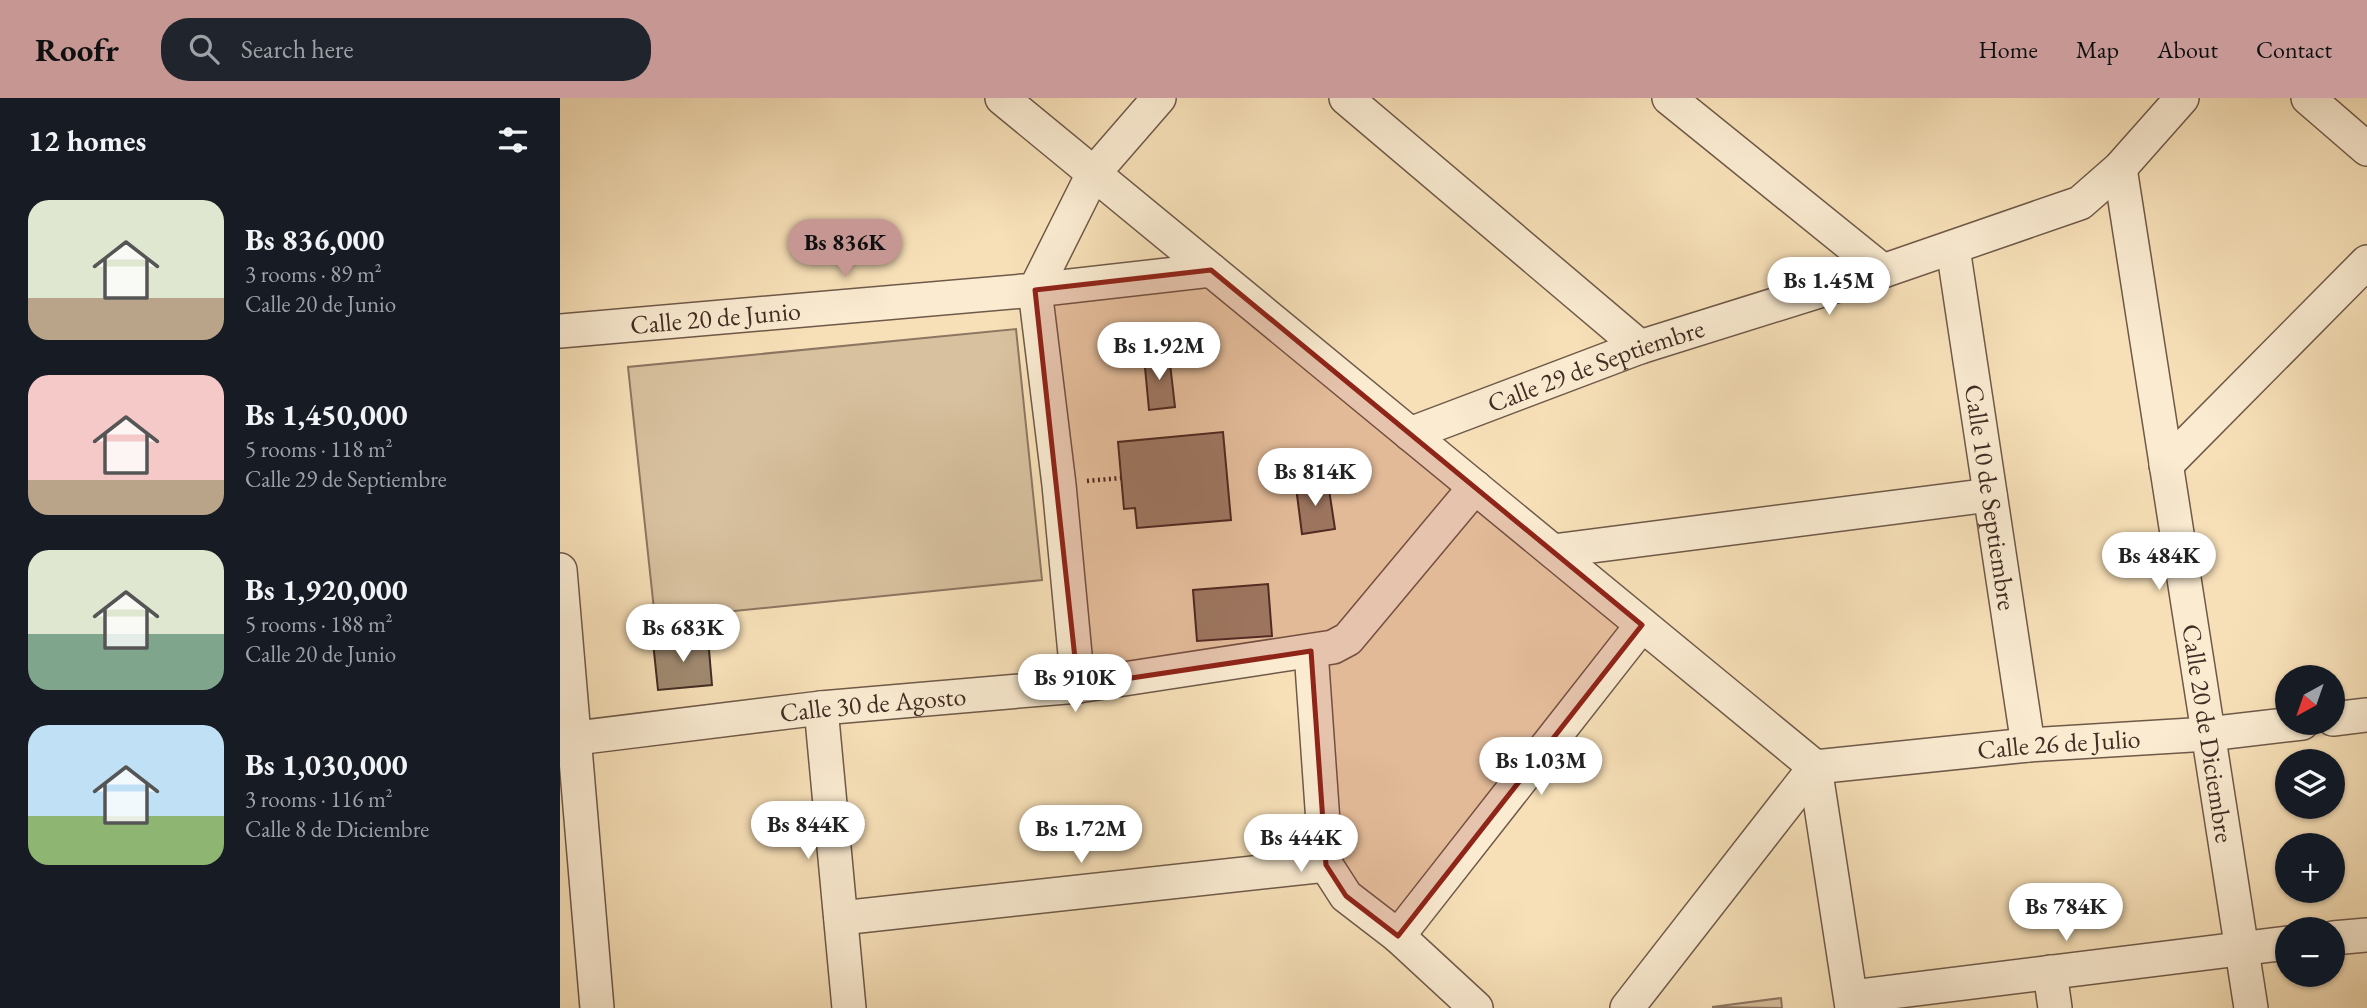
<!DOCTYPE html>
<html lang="en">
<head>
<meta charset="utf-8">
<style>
  :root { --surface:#171b24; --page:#20242c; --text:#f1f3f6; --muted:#9ea1a6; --accent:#c59692 }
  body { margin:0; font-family:"EB Garamond",serif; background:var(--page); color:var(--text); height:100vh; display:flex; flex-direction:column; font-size:26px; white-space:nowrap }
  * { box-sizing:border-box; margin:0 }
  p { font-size:23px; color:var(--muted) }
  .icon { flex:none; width:38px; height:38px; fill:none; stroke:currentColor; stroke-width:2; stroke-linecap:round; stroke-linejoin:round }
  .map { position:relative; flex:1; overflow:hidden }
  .panel { display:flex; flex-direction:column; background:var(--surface); width:560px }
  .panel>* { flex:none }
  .needle { width:46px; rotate:220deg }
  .controls { position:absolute; left:1715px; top:567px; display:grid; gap:14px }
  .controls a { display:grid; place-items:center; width:70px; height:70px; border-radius:50%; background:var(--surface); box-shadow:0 2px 5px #0004; font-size:35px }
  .price { position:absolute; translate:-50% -60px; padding:0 16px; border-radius:24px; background:#fff; color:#222; font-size:23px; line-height:46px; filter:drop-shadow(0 2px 4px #0008) }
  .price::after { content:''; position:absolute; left:50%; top:42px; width:21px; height:16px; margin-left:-10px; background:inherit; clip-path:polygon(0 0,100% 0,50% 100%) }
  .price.selected { background:var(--accent); color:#111 }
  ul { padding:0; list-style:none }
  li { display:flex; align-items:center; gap:21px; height:175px; padding:0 28px }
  li span { display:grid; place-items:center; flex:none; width:196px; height:140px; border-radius:21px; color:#555 }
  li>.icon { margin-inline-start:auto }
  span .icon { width:84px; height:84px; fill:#fffc; stroke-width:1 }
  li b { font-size:30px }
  h2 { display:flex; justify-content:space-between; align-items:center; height:84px; padding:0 28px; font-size:30px }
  header { display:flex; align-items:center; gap:42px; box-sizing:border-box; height:98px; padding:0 35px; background:var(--accent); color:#111 }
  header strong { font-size:33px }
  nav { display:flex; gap:38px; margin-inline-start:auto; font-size:24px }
  .search { width:490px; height:63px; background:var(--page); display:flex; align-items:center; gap:18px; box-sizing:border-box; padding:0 24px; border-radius:28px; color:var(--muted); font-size:26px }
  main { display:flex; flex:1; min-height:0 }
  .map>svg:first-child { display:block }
</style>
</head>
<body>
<header>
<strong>Roofr</strong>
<div class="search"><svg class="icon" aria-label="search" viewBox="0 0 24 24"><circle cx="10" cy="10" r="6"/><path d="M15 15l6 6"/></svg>Search here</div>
<nav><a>Home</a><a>Map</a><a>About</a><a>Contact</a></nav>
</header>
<main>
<section class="panel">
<h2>12 homes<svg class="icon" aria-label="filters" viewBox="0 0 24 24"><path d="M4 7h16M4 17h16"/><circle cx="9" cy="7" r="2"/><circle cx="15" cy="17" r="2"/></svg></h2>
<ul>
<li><span style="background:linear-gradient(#dfe7d0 70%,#b9a48a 0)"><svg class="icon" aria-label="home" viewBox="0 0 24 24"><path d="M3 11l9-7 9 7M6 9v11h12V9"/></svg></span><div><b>Bs 836,000</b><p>3 rooms · 89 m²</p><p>Calle 20 de Junio</p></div></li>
<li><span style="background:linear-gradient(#f6c9c9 75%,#b9a48a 0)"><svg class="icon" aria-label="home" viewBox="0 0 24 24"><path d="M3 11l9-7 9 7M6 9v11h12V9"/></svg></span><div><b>Bs 1,450,000</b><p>5 rooms · 118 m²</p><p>Calle 29 de Septiembre</p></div></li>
<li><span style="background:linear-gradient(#dfe7d0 60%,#7fa58c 0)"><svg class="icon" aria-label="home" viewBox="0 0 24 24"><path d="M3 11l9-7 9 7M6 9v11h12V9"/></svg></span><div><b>Bs 1,920,000</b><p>5 rooms · 188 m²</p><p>Calle 20 de Junio</p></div></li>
<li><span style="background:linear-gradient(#bfe0f5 65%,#8fb573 0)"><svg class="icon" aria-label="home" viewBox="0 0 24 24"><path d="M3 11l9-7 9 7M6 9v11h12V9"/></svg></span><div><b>Bs 1,030,000</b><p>3 rooms · 116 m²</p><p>Calle 8 de Diciembre</p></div></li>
</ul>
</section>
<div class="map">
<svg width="1807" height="910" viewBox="0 0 1807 910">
  <rect width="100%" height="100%" fill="#f7e0b8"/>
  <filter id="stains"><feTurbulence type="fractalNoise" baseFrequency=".00286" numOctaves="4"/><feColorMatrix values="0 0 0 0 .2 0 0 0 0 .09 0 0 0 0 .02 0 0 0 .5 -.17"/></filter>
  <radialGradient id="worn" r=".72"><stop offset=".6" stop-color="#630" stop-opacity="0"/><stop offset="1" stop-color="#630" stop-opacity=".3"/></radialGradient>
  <g fill="#d8c19f" stroke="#8d7662" stroke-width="2">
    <path d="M456,231L482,482L95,521L68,269Z"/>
    <path d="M1221,900L1222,910L1152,909Z"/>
  </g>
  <g fill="#a08a71" stroke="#422c24" stroke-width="2">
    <path d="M609,257L615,309L589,312L584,259Z"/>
    <path d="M663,334L671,422L577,430L575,410L564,411L558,344Z"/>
    <path d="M768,385L775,431L742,436L736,389Z"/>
    <path d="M708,486L712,538L637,543L633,492Z"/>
    <path d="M148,540L152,587L98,592L93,544Z"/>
  </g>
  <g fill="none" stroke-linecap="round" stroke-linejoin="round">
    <defs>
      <g id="street">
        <path d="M442,0L1255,669"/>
        <path d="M786,0L1080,249"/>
        <path d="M1109,0L1323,173"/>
        <path d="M1748,0L1807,51"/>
        <path id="s1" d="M1560,70L1691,910"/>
        <path id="s2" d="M1393,150L1468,647"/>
        <path id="s3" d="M0,233L475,192L533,76L599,0"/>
        <path id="s4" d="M850,336L1080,249L1323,173L1520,105L1560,70L1622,0"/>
        <path d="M1606,367L1807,164"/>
        <path d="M993,453L1430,397"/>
        <path d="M0,472L37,910"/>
        <path d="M751,553L766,767L786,798L838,838L916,910"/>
        <path d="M518,588L499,387L475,192L651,172"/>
        <path d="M261,610L289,910"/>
        <path d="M1773,621L1807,617"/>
        <path id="s5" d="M0,642L261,610L518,588L773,549L788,541L915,389"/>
        <path id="s6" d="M1255,669L1468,647L1648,636L1742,625"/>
        <path d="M1255,669L1292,910"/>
        <path d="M281,820L766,767"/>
        <path d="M838,838L1082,527"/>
        <path d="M1773,840L1807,837"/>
        <path d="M1490,874L1495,910"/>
        <path d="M1291,899L1727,845"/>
        <path d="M1067,910L1255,669"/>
      </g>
    </defs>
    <use href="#street" stroke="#6f5949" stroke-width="36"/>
    <path stroke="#422c24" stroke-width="4.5" stroke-dasharray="2 3.5" stroke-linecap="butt" d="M527,383L561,380"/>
    <use href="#street" stroke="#faebd1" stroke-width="33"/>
  </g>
  <path fill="#8f2418" fill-opacity="0.2" stroke="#8f2418" stroke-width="5" stroke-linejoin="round" d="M651,172L1082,527L838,838L786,798L766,767L751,553L518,588L475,192Z"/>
  <g text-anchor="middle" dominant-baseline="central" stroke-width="6" stroke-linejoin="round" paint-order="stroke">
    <g font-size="26" fill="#422c24" stroke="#faebd1">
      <text stroke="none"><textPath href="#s3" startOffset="156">Calle 20 de Junio</textPath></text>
      <text stroke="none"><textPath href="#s4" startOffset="198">Calle 29 de Septiembre</textPath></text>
      <text stroke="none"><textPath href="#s2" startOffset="252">Calle 10 de Septiembre</textPath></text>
      <text stroke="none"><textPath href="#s5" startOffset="315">Calle 30 de Agosto</textPath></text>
      <text stroke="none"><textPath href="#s1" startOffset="572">Calle 20 de Diciembre</textPath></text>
      <text stroke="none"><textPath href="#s6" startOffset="245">Calle 26 de Julio</textPath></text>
    </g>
  </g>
  <rect width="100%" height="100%" filter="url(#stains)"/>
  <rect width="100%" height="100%" fill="url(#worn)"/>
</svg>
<div class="controls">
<a><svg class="needle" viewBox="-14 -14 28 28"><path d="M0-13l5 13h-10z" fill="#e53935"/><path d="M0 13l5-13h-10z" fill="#9ea1a6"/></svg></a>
<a><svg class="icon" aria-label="layers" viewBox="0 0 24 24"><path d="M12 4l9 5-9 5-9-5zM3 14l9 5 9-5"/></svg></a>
<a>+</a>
<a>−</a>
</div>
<b class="price selected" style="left:285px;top:181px">Bs 836K</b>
<b class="price" style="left:1269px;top:219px">Bs 1.45M</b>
<b class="price" style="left:599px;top:284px">Bs 1.92M</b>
<b class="price" style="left:755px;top:410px">Bs 814K</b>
<b class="price" style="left:1599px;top:494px">Bs 484K</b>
<b class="price" style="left:123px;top:566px">Bs 683K</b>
<b class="price" style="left:515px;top:616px">Bs 910K</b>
<b class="price" style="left:981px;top:699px">Bs 1.03M</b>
<b class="price" style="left:248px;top:763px">Bs 844K</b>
<b class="price" style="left:521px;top:767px">Bs 1.72M</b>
<b class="price" style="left:741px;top:776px">Bs 444K</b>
<b class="price" style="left:1506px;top:845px">Bs 784K</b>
</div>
</main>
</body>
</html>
